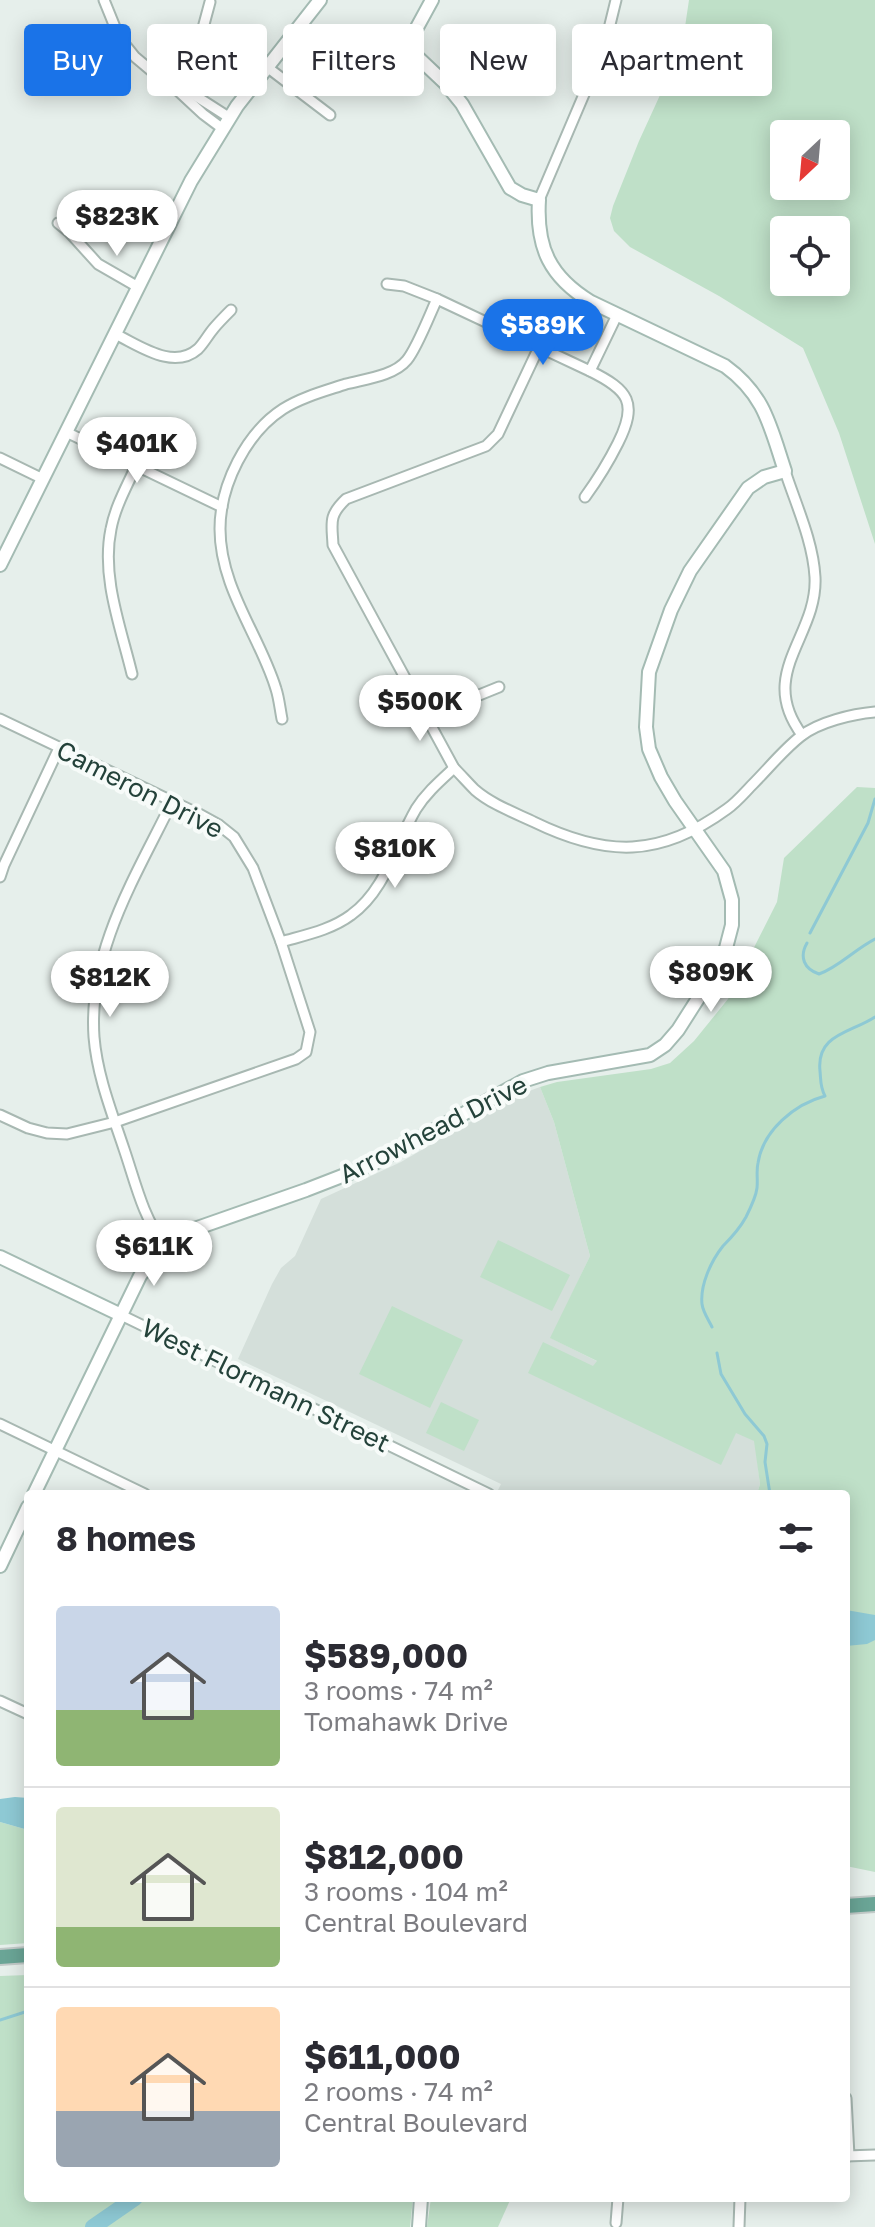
<!DOCTYPE html>
<html lang="en">
<head>
<meta charset="utf-8">
<style>
  :root { --surface:#fff; --page:#f2f2f3; --text:#2b2b33; --muted:#7c7c81; --line:#e1e1e2; --accent:#1a73e8 }
  body { margin:0; font-family:"Golos Text",sans-serif; background:var(--page); color:var(--text); height:100vh; display:flex; flex-direction:column; font-size:30px; white-space:nowrap }
  * { box-sizing:border-box; margin:0 }
  p { font-size:26px; color:var(--muted) }
  .icon { flex:none; width:44px; height:44px; fill:none; stroke:currentColor; stroke-width:2; stroke-linecap:round; stroke-linejoin:round }
  .map { position:relative; flex:1; overflow:hidden }
  .sheet { position:absolute; left:24px; top:1490px; width:826px; height:712px; display:flex; flex-direction:column; background:var(--surface); border-radius:8px; box-shadow:0 4px 20px #0003 }
  .sheet>* { flex:none }
  .hud { position:absolute; left:24px; top:24px; width:828px; height:72px; display:flex; gap:16px }
  .needle { width:52px; rotate:206deg }
  .fabs { position:absolute; left:770px; top:120px; display:grid; gap:16px }
  .fabs a { display:grid; place-items:center; width:80px; height:80px; border-radius:8px; background:var(--surface); box-shadow:0 4px 20px #0003; font-size:40px }
  .price { position:absolute; translate:-50% -68px; padding:0 18px; border-radius:28px; background:#fff; color:#222; font-size:26px; line-height:52px; filter:drop-shadow(0 2px 4px #0008) }
  .price::after { content:''; position:absolute; left:50%; top:48px; width:24px; height:18px; margin-left:-12px; background:inherit; clip-path:polygon(0 0,100% 0,50% 100%) }
  .price.selected { background:var(--accent); color:#fff }
  ul { padding:0; list-style:none }
  li { display:flex; align-items:center; gap:24px; height:200px; padding:0 32px }
  li+li { border-top:2px solid var(--line) }
  li span { display:grid; place-items:center; flex:none; width:224px; height:160px; border-radius:8px; color:#555 }
  li>.icon { margin-inline-start:auto }
  span .icon { width:96px; height:96px; fill:#fffc; stroke-width:1 }
  li b { font-size:34px }
  h2 { display:flex; justify-content:space-between; align-items:center; height:96px; padding:0 32px; font-size:34px }
  .tag { padding:0 28px; border-radius:8px; background:var(--surface); box-shadow:0 4px 20px #0003; font-size:28px; line-height:72px }
  .tag.selected { background:var(--accent); color:#fff }
  .map>svg:first-child { display:block }
</style>
</head>
<body>
<div class="map">
<svg width="875" height="2227" viewBox="0 0 875 2227">
  <rect width="100%" height="100%" fill="#e6efeb"/>
  <path fill="#d4dfda" d="M540,1087L554,1122L590,1256L551,1338L755,1441L760,1484L757,1494H496L501,1484L238,1359L272,1284L281,1268L295,1256L321,1199L401,1162L513,1097Z"/>
  <g fill="#bfe0c8" fill-rule="evenodd">
    <path d="M689,0H875V544L839,433L803,348L719,296L630,247L614,231L610,218L613,206L639,141L682,47ZM784,134H836V186H784ZM784,230H836V282H784Z"/>
    <path d="M857,787L875,788V1872L846,1866V1494H757L760,1484L754,1441L736,1433L721,1465L528,1373L543,1342L593,1366L597,1361L550,1338L590,1256L554,1122L540,1087L557,1082L651,1069L670,1063L694,1041L728,999L777,902L784,858Z"/>
    <path d="M498,1240L570,1275L552,1311L480,1277Z"/>
    <path d="M392,1306L463,1340L430,1408L359,1374Z"/>
    <path d="M441,1402L479,1420L464,1451L426,1433Z"/>
    <path d="M0,1822L28,1830V1943L0,1945Z"/>
    <path d="M28,1975V2198H413L410,2227H0V1976Z"/>
    <path d="M431,2198H511L498,2227H427Z"/>
  </g>
  <g fill="#8ec9d4">
    <path d="M846,1610L875,1615V1640L867,1644L846,1646Z"/>
    <path d="M15,1797L28,1798V1830L0,1822V1799Z"/>
  </g>
  <g fill="none" stroke-linecap="round" stroke-linejoin="round">
    <g stroke="#8ec9d4" stroke-width="3">
      <path d="M810,933L868,823L875,799"/>
      <path d="M807,943C799,957 804,969 819,974C839,967 855,949 875,939"/>
      <path d="M712,1327C708,1319 703,1312 702,1304C700,1285 711,1261 723,1246C732,1237 740,1228 746,1217C750,1209 756,1197 757,1188C758,1179 756,1171 758,1163C763,1130 795,1104 825,1096C820,1087 821,1081 820,1071C816,1034 851,1033 875,1017"/>
      <path d="M717,1353L721,1374L745,1414L764,1436L767,1444L765,1462L770,1494"/>
      <path d="M0,2020L28,2011"/>
    </g>
    <path stroke="#8ec9d4" stroke-width="16" d="M93,2227L135,2198"/>
    <defs>
      <g id="street">
        <path d="M104,0L119,37L135,57L154,73L191,93L230,118"/>
        <path d="M267,67L330,115"/>
        <path d="M170,83L203,28L210,2"/>
        <path d="M175,88L203,114L223,129"/>
        <path d="M539,200L605,45L616,0"/>
        <path d="M58,223L69,232L98,264L138,287"/>
        <path d="M387,284L404,286L437,299L590,371C629,390 638,403 618,443C608,463 598,479 585,497"/>
        <path d="M115,334C139,345 173,371 198,349C204,343 208,335 214,328C219,322 225,316 231,310"/>
        <path d="M539,347L498,434L486,446L346,499C328,516 332,523 333,545L454,768C461,775 468,783 475,790C491,804 515,813 534,822C606,857 660,858 727,809C737,802 745,792 753,784C769,768 783,750 801,736C819,722 852,714 875,712"/>
        <path d="M590,371L617,315"/>
        <path d="M66,432L222,507"/>
        <path d="M0,458L43,479"/>
        <path d="M785,471C796,505 813,541 815,577C818,637 756,673 802,735"/>
        <path d="M132,674C121,628 101,577 111,529C115,507 127,486 136,466"/>
        <path d="M425,717L499,687"/>
        <path d="M0,719L199,814L219,825L234,837L253,868L281,942L310,1032L306,1052L296,1059L115,1122L67,1134L47,1133L28,1128L0,1115"/>
        <path d="M282,719C280,709 279,698 276,689C260,636 220,588 220,529C220,485 246,433 283,409C302,397 325,391 346,384C365,379 394,376 407,360C417,348 430,314 437,299"/>
        <path d="M0,877L4,865L59,748"/>
        <path d="M281,942C305,935 331,930 351,915C386,890 395,845 416,809C426,793 440,781 454,768"/>
        <path d="M164,1244C143,1218 135,1181 124,1149C112,1113 97,1075 94,1037C88,951 136,876 172,802"/>
        <path d="M121,1315L489,1494"/>
        <path d="M0,1424L145,1494"/>
        <path d="M0,1701L28,1714"/>
        <path d="M846,2098L849,2156"/>
        <path d="M846,2156L875,2155"/>
        <path d="M616,2223L618,2198"/>
        <path d="M739,2227L740,2198"/>
      </g>
      <g id="secondary">
        <path d="M0,565L191,181L237,106L320,0"/>
        <path d="M0,1257L121,1315"/>
        <path d="M34,1494L140,1276L159,1248L183,1233L306,1190L373,1164L523,1081L548,1073L650,1055L665,1045L678,1030L706,986L726,948L732,925V900L724,871L675,801L661,777L649,749L646,727L649,672L671,610L690,571L748,488L764,477L785,471C770,426 765,395 725,366L591,302C550,277 536,248 539,200L522,195L510,188L462,104L445,83L410,50L414,33L432,0"/>
        <path d="M0,1566L28,1507"/>
        <path d="M419,2227L421,2198"/>
      </g>
      <g id="primary">
        <path d="M846,1906L875,1904"/>
        <path d="M0,1957L28,1955"/>
      </g>
    </defs>
    <use href="#street" stroke="#a8b8b2" stroke-width="13"/>
    <use href="#secondary" stroke="#a4bbb3" stroke-width="16"/>
    <use href="#primary" stroke="#c2cac8" stroke-width="18"/>
    <use href="#street" stroke="#fff" stroke-width="9"/>
    <use href="#secondary" stroke="#fff" stroke-width="12"/>
    <use href="#primary" stroke="#6aa596" stroke-width="14"/>
  </g>
  <g text-anchor="middle" dominant-baseline="central" stroke-width="8" stroke-linejoin="round" paint-order="stroke">
    <g font-size="26" fill="#24423a" stroke="#f7fbf9">
      <text transform="translate(140 789) rotate(27)">Cameron Drive</text>
      <text transform="translate(433 1129) rotate(-27)">Arrowhead Drive</text>
      <text transform="translate(266 1385) rotate(26)">West Flormann Street</text>
    </g>
  </g>
</svg>
<div class="fabs">
<a><svg class="needle" viewBox="-14 -14 28 28"><path d="M0-13l5 13h-10z" fill="#e53935"/><path d="M0 13l5-13h-10z" fill="#7c7c81"/></svg></a>
<a><svg class="icon" aria-label="locate" viewBox="0 0 24 24"><circle cx="12" cy="12" r="6"/><path d="M12 2v4M12 18v4M2 12h4M18 12h4"/></svg></a>
</div>
<b class="price" style="left:117px;top:258px">$823K</b>
<b class="price selected" style="left:543px;top:367px">$589K</b>
<b class="price" style="left:137px;top:485px">$401K</b>
<b class="price" style="left:420px;top:743px">$500K</b>
<b class="price" style="left:395px;top:890px">$810K</b>
<b class="price" style="left:711px;top:1014px">$809K</b>
<b class="price" style="left:110px;top:1019px">$812K</b>
<b class="price" style="left:154px;top:1288px">$611K</b>
<div class="hud">
<a class="tag selected">Buy</a>
<a class="tag">Rent</a>
<a class="tag">Filters</a>
<a class="tag">New</a>
<a class="tag">Apartment</a>
</div>
<section class="sheet">
<h2>8 homes<svg class="icon" aria-label="filters" viewBox="0 0 24 24"><path d="M4 7h16M4 17h16"/><circle cx="9" cy="7" r="2"/><circle cx="15" cy="17" r="2"/></svg></h2>
<ul>
<li><span style="background:linear-gradient(#c9d6e8 65%,#8fb573 0)"><svg class="icon" aria-label="home" viewBox="0 0 24 24"><path d="M3 11l9-7 9 7M6 9v11h12V9"/></svg></span><div><b>$589,000</b><p>3 rooms · 74 m²</p><p>Tomahawk Drive</p></div></li>
<li><span style="background:linear-gradient(#dfe7d0 75%,#8fb573 0)"><svg class="icon" aria-label="home" viewBox="0 0 24 24"><path d="M3 11l9-7 9 7M6 9v11h12V9"/></svg></span><div><b>$812,000</b><p>3 rooms · 104 m²</p><p>Central Boulevard</p></div></li>
<li><span style="background:linear-gradient(#ffd9b3 65%,#9aa5b1 0)"><svg class="icon" aria-label="home" viewBox="0 0 24 24"><path d="M3 11l9-7 9 7M6 9v11h12V9"/></svg></span><div><b>$611,000</b><p>2 rooms · 74 m²</p><p>Central Boulevard</p></div></li>
</ul>
</section>
</div>
</body>
</html>
